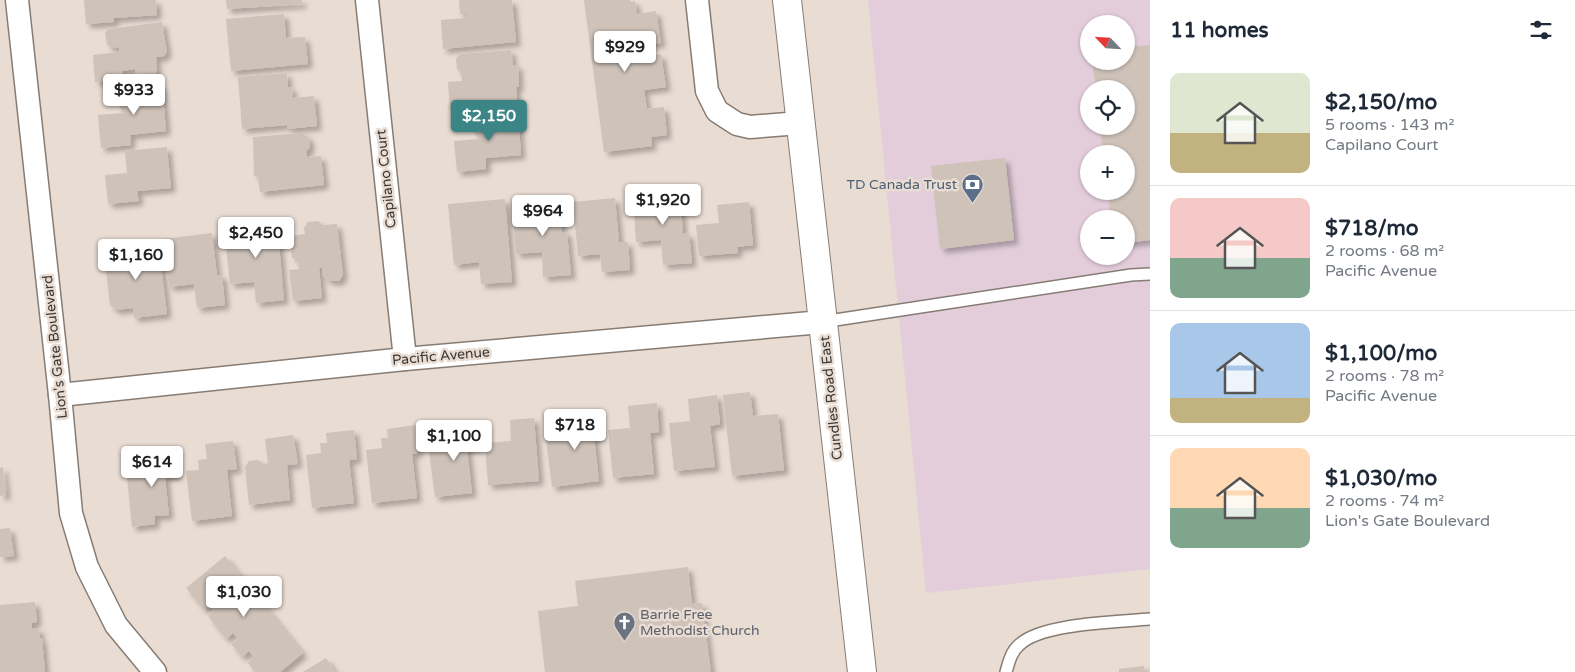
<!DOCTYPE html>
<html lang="en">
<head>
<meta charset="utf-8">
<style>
  :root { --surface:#fff; --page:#f6f6f7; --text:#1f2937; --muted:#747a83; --line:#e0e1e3; --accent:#3c8587 }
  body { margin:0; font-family:"Varela Round",sans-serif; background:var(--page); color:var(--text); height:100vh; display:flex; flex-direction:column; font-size:19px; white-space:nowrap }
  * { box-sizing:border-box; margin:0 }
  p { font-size:16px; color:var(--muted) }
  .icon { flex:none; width:28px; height:28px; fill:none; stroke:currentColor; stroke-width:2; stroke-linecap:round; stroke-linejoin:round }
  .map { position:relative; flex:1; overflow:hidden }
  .sheet { display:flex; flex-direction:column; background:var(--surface); width:425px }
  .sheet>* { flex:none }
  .needle { width:32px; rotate:295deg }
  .tools { position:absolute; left:1080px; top:15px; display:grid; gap:10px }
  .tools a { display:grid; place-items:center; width:55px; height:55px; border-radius:50%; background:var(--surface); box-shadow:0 1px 4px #0004; font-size:25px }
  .price { position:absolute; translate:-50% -42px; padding:0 11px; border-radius:5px; background:#fff; color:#222; font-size:16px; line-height:32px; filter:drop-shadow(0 1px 2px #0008) }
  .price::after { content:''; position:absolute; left:50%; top:30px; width:15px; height:11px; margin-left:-8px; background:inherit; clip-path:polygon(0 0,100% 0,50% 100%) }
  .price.selected { background:var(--accent); color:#fff }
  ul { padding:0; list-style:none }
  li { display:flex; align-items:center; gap:15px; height:125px; padding:0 20px }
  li+li { border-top:1px solid var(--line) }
  li span { display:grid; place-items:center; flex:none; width:140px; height:100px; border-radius:10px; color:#555 }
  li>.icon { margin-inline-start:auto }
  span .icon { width:60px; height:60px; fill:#fffc; stroke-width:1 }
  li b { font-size:21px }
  h2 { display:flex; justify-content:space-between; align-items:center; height:60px; padding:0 20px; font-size:21px }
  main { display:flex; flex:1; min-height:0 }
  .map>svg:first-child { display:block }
</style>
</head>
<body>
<main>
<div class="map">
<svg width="1150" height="672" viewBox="0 0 1150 672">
  <defs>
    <filter id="shadow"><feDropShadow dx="4.5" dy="4.5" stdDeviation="2.5" flood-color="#0004"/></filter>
  </defs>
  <rect width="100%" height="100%" fill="#e8dcd3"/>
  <path fill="#e3cddb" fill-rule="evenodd" d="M868,0H1150V569L926,593ZM1089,24H1126V61H1089ZM1089,89H1126V126H1089ZM1089,154H1126V191H1089ZM1089,219H1126V256H1089Z"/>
  <g fill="#cec2b9" filter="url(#shadow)">
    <path d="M84,0H156L157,15L114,18V22L86,24Z"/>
    <path d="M226,0H302V4L227,9Z"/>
    <path d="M459,0H512L516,42L443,49L441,20L466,18V14H460Z"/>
    <path d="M584,0H630L631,2L635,1L637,14L656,11L661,43L635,46L637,57L661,54L666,87L644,90L647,109L664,107L667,135L651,137L652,146L604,152Z"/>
    <path d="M284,14L286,38L305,37L308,64L231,71L226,19Z"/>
    <path d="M162,22L167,52L163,57H156L157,73L136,74L135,69L122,71L123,80L95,82L93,55L119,52V47L111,48L107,44L105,33L109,29Z"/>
    <path d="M1150,45V240L1126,243V219H1111L1108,191H1126V154H1103L1100,126H1126V89H1096L1092,61H1126V47Z"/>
    <path d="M511,50L513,65H518L519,87H516L517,103L450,109L448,82L462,81L461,73L457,69L456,59L460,54Z"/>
    <path d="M287,73L288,88L292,87L293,98L314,96L317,126L287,129V125L242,129L238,77Z"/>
    <path d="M162,84L166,131L130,135L131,145L101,148L98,115L123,113L119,105L117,92L121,88Z"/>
    <path d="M518,113L521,155L486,158V169L457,172L454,141L479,139L474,132L473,122L477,116Z"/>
    <path d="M303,133L309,138L310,147L306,152L307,157L321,156L324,185L260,192L258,176H254L253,137Z"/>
    <path d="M167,147L171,188L137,191L139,201L108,204L105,175L127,173L125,151Z"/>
    <path d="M1005,158L1014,240L940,249L931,166Z"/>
    <path d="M680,192L683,234L689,233L692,263L663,265L661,240L636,242L633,196Z"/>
    <path d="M615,198L619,242H628L630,270L602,272L600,254L578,256L573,202Z"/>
    <path d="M505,199L512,282L481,284L479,262L454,265L448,204Z"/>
    <path d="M749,202L753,245L737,247L738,253L699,256L696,225L719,223L717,205Z"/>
    <path d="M560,204L562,232H567L571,275L543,277L542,252L516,254L512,208Z"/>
    <path d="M318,221L323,225L337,224L343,275L339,281H330L323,276L322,268H319L322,298L293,301L289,270L299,269L297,258H292L290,236L305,234L304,228L308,222Z"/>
    <path d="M277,222L284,300L256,303L254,282L230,284L224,227Z"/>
    <path d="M212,233L217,275H222L225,305L197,308L194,284L169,287L163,239Z"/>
    <path d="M136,242L137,250L159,247L167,314L134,318L133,308L116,310L110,305L104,253L123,252L122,244Z"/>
    <path d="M750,392L753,416L778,414L784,470L732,476L723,395Z"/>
    <path d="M717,395L720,424L710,426L715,467L674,471L669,423L690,421L688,399Z"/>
    <path d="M657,403L659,432L650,433L654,474L613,478L608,430L630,428L628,406Z"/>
    <path d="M596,409L599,436L594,437L599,481L552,487L546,440L567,437L564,413Z"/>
    <path d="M534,418L539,481L488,485L485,443L511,441L510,420Z"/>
    <path d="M474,423L477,447L467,448L472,493L435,497L429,452L441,450L440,440L450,438L449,426Z"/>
    <path d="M415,425L418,453L412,454L417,498L372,503L366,450L382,448L381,438H388L387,429Z"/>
    <path d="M354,430L357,459L349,460L354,503L312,508L306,455L321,453L320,443H327L326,433Z"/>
    <path d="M293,435L298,464L287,465L290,500L249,505L245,467L249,461L258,460L264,464L268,463L265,439Z"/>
    <path d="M233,441L237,469L227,470L232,516L192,521L186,471L199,470L198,460L207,459L205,444Z"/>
    <path d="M174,447L177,475L165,477L169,515L155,516V524L132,527L127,477L150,475L147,449Z"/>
    <path d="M3,467L6,495L0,496V468Z"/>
    <path d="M10,528L14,556L0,557V529Z"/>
    <path d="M225,556L303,653L280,672H255L248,663L254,657L249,651L242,657L231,644L238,639L233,633L226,639L208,616L214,611L209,605L204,610L186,588Z"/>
    <path d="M688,567L692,604L702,603L711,672H545L538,611L578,606L575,581Z"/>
    <path d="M35,602L37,622L32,623V629L39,628L40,638H42L45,672H0V605Z"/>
    <path d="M326,658L335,672H303Z"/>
    <path d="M1144,666L1145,672H1119V669Z"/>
  </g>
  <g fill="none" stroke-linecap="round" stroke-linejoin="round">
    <defs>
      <g id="service">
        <path d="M822,322L1131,275L1150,274"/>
        <path d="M1006,672C1009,662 1011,652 1019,645C1041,623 1118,622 1150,619"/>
      </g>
      <g id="minor">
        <path d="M17,0L60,395L71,513L87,567L116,625L155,672"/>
        <path d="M367,0L405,359"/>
        <path d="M697,0L707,91L717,111L737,124L750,127L800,123"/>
        <path d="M60,395L405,359L822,322"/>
      </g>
      <path id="secondary" d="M787,0L862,672"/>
    </defs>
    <use href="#service" stroke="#877c73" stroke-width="14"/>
    <use href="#minor" stroke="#877c73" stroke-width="25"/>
    <use href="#secondary" stroke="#877c73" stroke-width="30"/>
    <use href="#service" stroke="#fff" stroke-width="11"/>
    <use href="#minor" stroke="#fff" stroke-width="22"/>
    <use href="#secondary" stroke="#fff" stroke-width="28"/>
  </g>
  <defs>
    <symbol id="bank-pin" viewBox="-11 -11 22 30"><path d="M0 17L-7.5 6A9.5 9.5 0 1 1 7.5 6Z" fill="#5c6f8a" stroke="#e8dcd3"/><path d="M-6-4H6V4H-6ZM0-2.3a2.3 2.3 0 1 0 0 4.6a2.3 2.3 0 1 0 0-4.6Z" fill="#fff"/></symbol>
    <symbol id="church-pin" viewBox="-11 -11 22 30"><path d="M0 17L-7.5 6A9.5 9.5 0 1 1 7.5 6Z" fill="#6b7280" stroke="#e8dcd3"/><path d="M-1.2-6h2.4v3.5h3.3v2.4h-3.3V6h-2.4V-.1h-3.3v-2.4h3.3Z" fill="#fff"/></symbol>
  </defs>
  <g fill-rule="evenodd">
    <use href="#bank-pin" x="960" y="172" width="25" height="34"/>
    <use href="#church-pin" x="612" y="610" width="25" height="34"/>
  </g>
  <g text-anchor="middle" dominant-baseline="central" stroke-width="5" stroke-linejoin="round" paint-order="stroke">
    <g font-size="14" fill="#3c3834" stroke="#e8dcd3">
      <text transform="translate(386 179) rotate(-96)">Capilano Court</text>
      <text transform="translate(55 347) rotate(-96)">Lion's Gate Boulevard</text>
      <text transform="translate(441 356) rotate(-5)">Pacific Avenue</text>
      <text transform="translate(831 398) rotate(-96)">Cundles Road East</text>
    </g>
    <g font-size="14" fill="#4e5e75" stroke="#e8dcd3" text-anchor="end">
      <text x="957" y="184">TD Canada Trust</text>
    </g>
    <g font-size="14" fill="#5b616d" stroke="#e8dcd3" text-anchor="start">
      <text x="640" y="614">Barrie Free<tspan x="640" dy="16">Methodist Church</tspan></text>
    </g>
  </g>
</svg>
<div class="tools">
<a><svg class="needle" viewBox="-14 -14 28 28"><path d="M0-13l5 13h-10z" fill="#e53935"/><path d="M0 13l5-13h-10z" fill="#747a83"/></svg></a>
<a><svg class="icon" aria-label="locate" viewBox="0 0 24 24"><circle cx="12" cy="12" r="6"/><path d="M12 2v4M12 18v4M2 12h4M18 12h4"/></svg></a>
<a>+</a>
<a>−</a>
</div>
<b class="price" style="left:625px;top:73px">$929</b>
<b class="price" style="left:134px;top:116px">$933</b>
<b class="price selected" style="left:489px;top:142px">$2,150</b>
<b class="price" style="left:663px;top:226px">$1,920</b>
<b class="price" style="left:543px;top:237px">$964</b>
<b class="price" style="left:256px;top:259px">$2,450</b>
<b class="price" style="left:136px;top:281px">$1,160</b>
<b class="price" style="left:575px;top:451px">$718</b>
<b class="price" style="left:454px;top:462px">$1,100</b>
<b class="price" style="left:152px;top:488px">$614</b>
<b class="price" style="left:244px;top:618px">$1,030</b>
</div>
<section class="sheet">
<h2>11 homes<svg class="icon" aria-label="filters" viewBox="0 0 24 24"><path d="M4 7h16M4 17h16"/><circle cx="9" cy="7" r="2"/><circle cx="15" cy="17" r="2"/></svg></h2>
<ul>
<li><span style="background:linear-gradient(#dfe7d0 60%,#c2b280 0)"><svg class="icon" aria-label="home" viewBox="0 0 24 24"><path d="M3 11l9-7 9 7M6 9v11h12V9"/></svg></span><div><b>$2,150/mo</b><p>5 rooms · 143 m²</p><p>Capilano Court</p></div></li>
<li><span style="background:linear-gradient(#f6c9c9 60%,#7fa58c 0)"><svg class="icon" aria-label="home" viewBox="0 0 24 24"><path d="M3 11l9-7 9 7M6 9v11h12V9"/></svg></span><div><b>$718/mo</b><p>2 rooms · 68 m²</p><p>Pacific Avenue</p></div></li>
<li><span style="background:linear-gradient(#a9c7e8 75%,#c2b280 0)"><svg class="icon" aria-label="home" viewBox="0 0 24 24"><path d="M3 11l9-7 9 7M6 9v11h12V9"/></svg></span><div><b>$1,100/mo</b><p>2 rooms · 78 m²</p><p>Pacific Avenue</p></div></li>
<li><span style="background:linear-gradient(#ffd9b3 60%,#7fa58c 0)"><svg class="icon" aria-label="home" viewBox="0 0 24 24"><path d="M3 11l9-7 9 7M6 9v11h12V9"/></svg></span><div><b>$1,030/mo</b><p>2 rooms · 74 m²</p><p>Lion's Gate Boulevard</p></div></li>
</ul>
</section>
</main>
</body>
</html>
